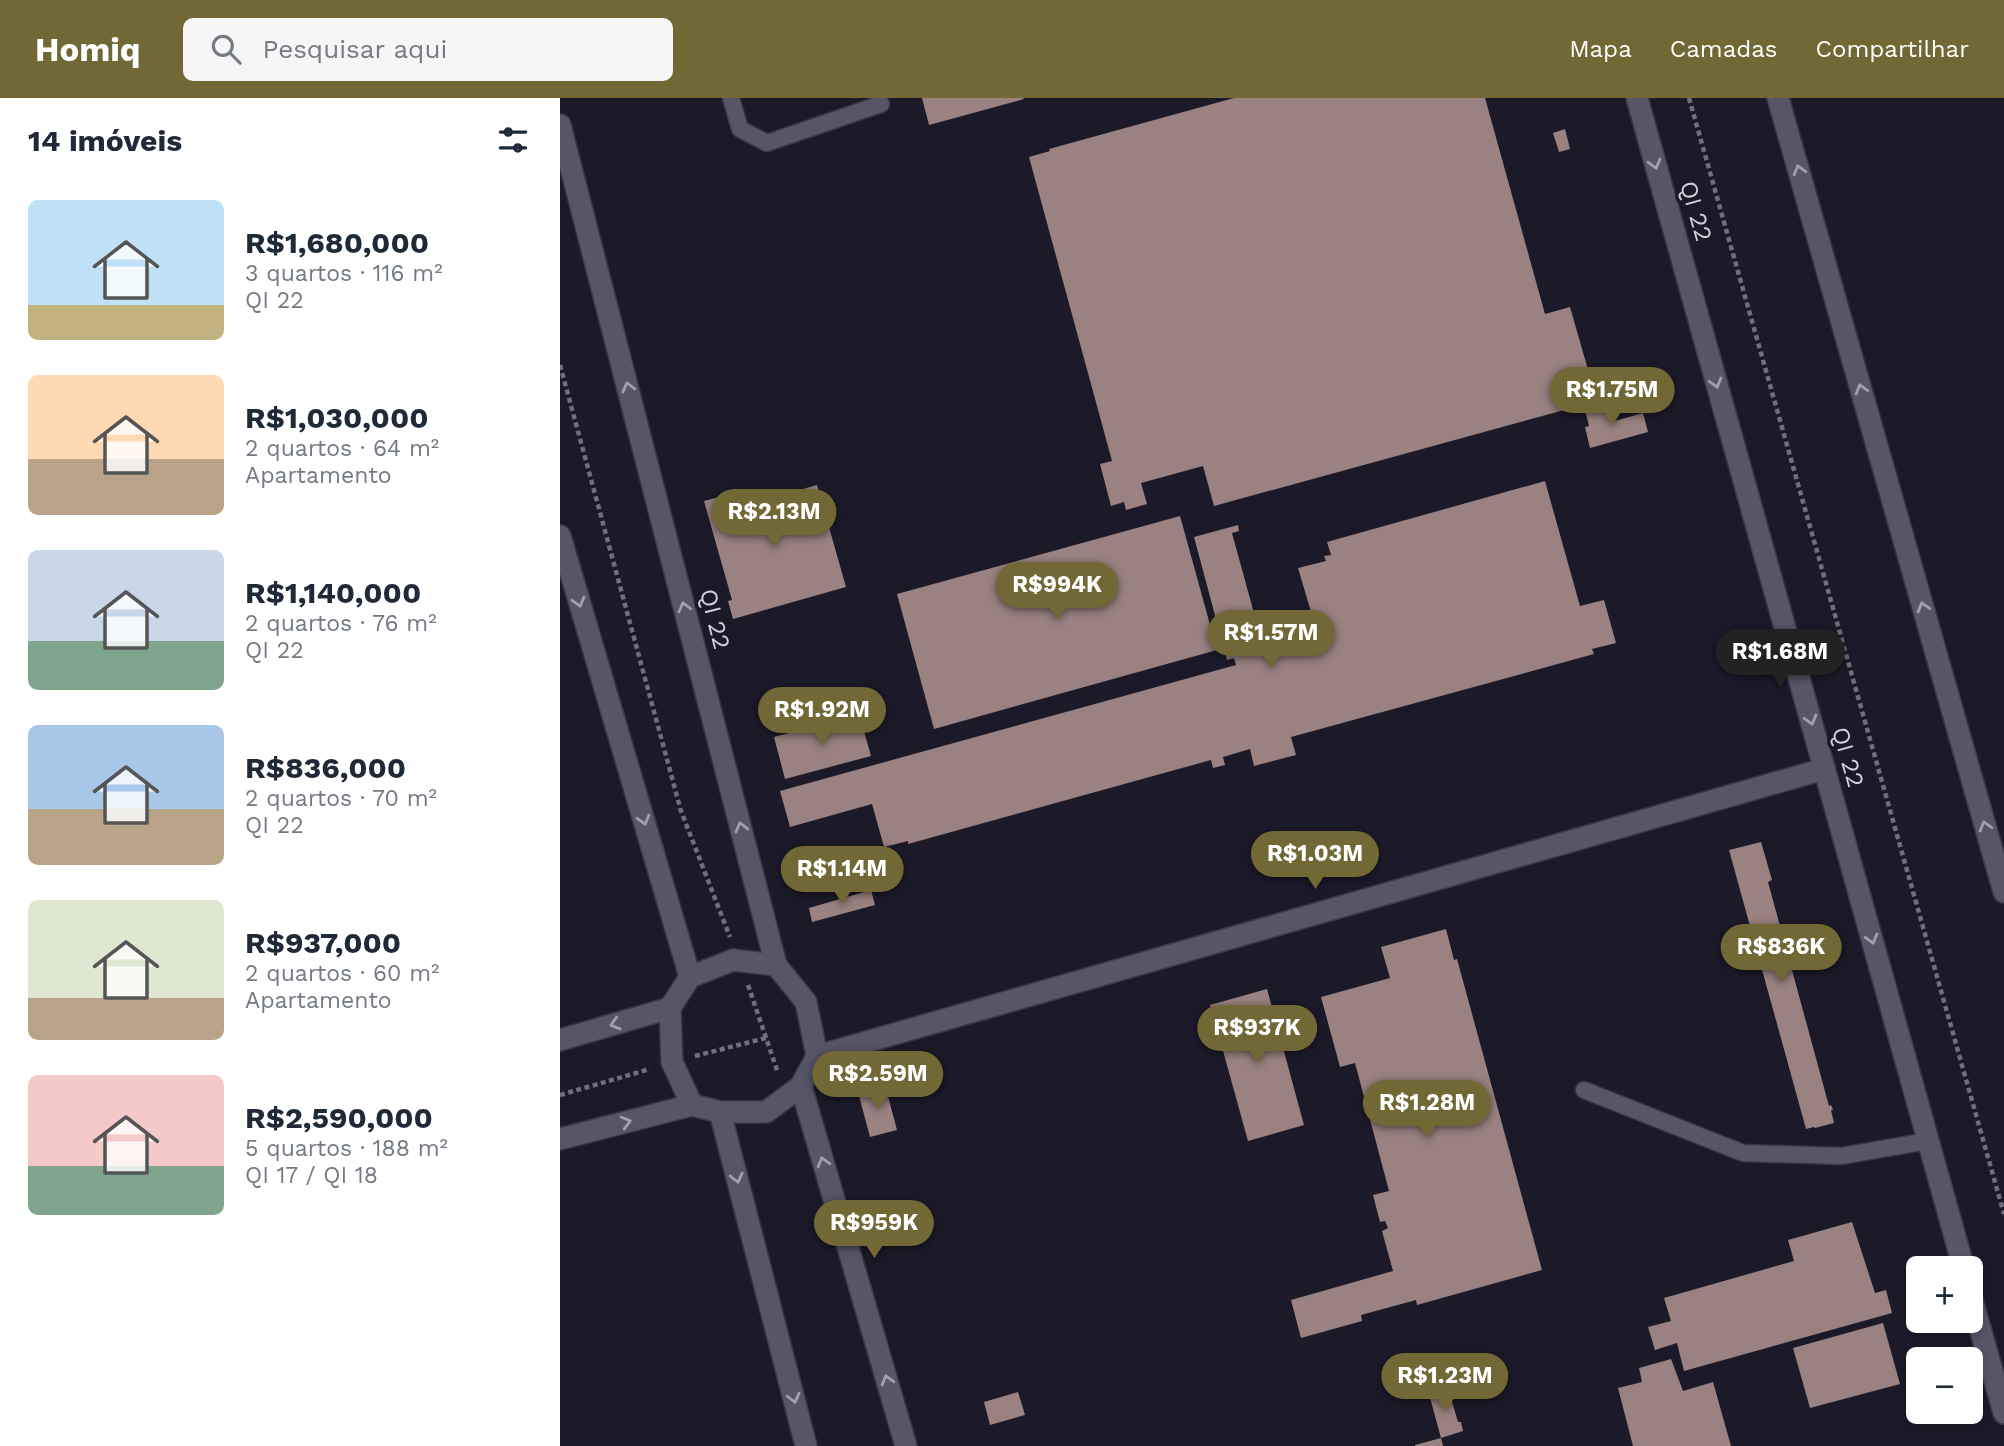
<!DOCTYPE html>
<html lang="pt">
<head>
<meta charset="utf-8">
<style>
  :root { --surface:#fff; --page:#f6f6f7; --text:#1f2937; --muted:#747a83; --accent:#716836 }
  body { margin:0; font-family:"Work Sans",sans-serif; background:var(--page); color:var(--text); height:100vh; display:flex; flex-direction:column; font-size:26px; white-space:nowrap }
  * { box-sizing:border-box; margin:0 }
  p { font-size:23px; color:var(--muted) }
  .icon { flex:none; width:38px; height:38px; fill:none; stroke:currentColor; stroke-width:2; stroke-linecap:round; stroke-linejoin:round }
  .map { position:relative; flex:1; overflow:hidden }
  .sheet { display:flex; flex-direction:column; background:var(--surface); width:560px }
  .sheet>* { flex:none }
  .controls { position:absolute; left:1346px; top:1158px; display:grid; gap:14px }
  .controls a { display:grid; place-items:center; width:77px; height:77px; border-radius:10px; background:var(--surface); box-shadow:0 4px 10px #0003; font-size:35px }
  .price { position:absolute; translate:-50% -60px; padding:0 16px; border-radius:24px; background:var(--accent); color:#fff; font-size:23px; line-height:46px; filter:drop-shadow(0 2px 4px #0008) }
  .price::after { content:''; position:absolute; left:50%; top:42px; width:21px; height:16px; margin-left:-10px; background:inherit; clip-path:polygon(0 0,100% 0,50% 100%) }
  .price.active { background:#222; color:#fff }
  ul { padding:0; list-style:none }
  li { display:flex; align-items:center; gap:21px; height:175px; padding:0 28px }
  li span { display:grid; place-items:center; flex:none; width:196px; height:140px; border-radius:10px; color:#555 }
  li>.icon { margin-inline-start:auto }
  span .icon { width:84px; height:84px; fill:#fffc; stroke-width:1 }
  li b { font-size:30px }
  h2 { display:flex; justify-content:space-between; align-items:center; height:84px; padding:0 28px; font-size:30px }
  header { display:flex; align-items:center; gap:42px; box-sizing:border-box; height:98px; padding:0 35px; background:var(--accent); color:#fff }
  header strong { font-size:33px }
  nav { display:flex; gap:38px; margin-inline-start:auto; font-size:24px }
  .search { width:490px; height:63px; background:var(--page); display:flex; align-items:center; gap:18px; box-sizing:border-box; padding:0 24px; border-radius:10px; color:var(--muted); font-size:26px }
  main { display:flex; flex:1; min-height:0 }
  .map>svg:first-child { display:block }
</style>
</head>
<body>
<header>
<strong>Homiq</strong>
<div class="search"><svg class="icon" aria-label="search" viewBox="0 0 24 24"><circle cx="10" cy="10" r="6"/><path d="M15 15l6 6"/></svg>Pesquisar aqui</div>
<nav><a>Mapa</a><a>Camadas</a><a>Compartilhar</a></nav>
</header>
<main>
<section class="sheet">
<h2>14 imóveis<svg class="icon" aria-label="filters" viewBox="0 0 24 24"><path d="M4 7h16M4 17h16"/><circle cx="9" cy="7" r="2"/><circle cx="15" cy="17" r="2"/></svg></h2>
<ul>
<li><span style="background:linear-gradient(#bfe0f5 75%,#c2b280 0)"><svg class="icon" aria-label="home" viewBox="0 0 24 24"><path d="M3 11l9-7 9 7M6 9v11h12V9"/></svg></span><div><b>R$1,680,000</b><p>3 quartos · 116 m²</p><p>QI 22</p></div></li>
<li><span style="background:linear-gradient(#ffd9b3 60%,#b9a48a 0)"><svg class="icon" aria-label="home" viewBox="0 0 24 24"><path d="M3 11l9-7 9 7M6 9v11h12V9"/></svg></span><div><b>R$1,030,000</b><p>2 quartos · 64 m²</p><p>Apartamento</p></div></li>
<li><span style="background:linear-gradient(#c9d6e8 65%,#7fa58c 0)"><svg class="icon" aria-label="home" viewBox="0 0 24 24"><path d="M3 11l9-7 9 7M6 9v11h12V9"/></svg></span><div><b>R$1,140,000</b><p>2 quartos · 76 m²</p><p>QI 22</p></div></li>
<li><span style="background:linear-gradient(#a9c7e8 60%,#b9a48a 0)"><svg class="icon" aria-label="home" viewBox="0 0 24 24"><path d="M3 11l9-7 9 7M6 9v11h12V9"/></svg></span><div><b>R$836,000</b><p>2 quartos · 70 m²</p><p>QI 22</p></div></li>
<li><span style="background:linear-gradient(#dfe7d0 70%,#b9a48a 0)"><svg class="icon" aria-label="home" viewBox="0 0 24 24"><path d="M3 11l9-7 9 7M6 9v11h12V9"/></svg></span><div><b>R$937,000</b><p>2 quartos · 60 m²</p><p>Apartamento</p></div></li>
<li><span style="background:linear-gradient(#f6c9c9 65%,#7fa58c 0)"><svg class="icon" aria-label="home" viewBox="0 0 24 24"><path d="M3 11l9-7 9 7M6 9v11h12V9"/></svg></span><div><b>R$2,590,000</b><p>5 quartos · 188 m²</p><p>QI 17 / QI 18</p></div></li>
</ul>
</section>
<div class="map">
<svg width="1444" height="1348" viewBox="0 0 1444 1348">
  <rect width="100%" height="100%" fill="#1c1a29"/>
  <g fill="#998281">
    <path d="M362,0H463L464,1L369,27Z"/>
    <path d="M674,0H925L985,216L1010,209L1037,303L654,408L643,368L581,385L587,406L566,412L564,404L551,408L540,366L552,363L469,59L490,53L489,51Z"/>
    <path d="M1005,31L1010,51L999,54L993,35Z"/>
    <path d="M1046,307L1051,324L1083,315L1088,334L1030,350L1025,329L1029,328L1025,312Z"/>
    <path d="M985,383L1020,508L1044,502L1056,545L1032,551L1034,556L731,639L736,657L694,668L690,651L663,659L665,667L653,670L651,662L348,746V743L324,749L312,706L230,729L220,693L676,567L674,560L667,562L634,439L678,427L679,433L672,435L706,559L760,544L738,470L766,463L764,458L771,457L767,444Z"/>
    <path d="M257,387L286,489L173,521L168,503L172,502L144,403L190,391L193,402L196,401L197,404Z"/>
    <path d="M620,418L657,552L374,631L337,496Z"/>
    <path d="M299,616L311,658L225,681L214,639Z"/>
    <path d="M1201,744L1212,782L1208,784L1269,1008L1271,1007L1273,1012H1271L1274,1025L1255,1030L1254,1029L1246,1031L1169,752Z"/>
    <path d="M311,792L315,807L252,824L249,810Z"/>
    <path d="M886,831L894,862L897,861L982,1172L857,1207L856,1202L801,1217L802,1223L741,1240L731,1202L833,1173L822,1133L828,1130L825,1123L820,1124L813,1097L829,1093L795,965L780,969L761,899L830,880L821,849Z"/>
    <path d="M707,891L744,1027L688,1043L662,949L669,947L667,943L660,944L650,907Z"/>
    <path d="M325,987L337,1032L310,1039L298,994Z"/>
    <path d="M1292,1124L1315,1195L1326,1192L1332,1215L1124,1273L1117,1245L1095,1252L1088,1229L1111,1223L1104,1200L1234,1163L1228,1142Z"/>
    <path d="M1323,1225L1340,1286L1250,1310L1233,1250Z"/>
    <path d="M1111,1261L1123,1293L1153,1284L1171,1348H1073L1058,1290L1082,1284L1079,1270Z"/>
    <path d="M888,1290L898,1324H901L903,1333L881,1340L869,1296Z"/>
    <path d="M458,1294L465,1317L430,1327L424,1304Z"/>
    <path d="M881,1340L883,1348H855V1347Z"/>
  </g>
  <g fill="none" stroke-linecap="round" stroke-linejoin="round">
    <defs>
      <g id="lane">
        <path d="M171,0L180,31L207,45L321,6"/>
        <path d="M1024,992L1183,1055L1281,1058L1368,1043"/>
      </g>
      <g id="street">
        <path d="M0,27L216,867"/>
        <path d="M0,438L130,879"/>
        <path d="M0,942L110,910"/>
        <path d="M257,958L246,904L216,867L173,862L130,879L110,910L112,964L132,1007L160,1014H206L241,988L257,958L1264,671"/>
        <path d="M241,988L346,1348"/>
        <path d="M160,1014L246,1348"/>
        <path d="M0,1041L132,1007"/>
      </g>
      <g id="secondary">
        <path d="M1077,0L1404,1171"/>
        <path d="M1218,0L1444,794"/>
        <path d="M1410,1195L1444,1315"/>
      </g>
    </defs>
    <use href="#lane" stroke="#383642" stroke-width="19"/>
    <use href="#street" stroke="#383642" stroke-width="24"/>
    <use href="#secondary" stroke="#383642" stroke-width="24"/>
    <g stroke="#706f7c" stroke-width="4.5" stroke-dasharray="5 3.5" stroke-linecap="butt">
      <path d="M1129,0L1444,1116"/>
      <path d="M0,267L121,713L170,839"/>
      <path d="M188,887L218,975"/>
      <path d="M135,958L206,940"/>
      <path d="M0,997L90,971"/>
    </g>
    <use href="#lane" stroke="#575667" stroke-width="16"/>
    <use href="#street" stroke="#575667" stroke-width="21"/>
    <use href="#secondary" stroke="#575667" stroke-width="21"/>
  </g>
  <defs><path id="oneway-chevron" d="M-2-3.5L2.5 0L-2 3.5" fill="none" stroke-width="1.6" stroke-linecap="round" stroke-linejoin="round" transform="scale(1.75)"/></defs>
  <g stroke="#a1a0ad">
    <use href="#oneway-chevron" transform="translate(1095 66) rotate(74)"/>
    <use href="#oneway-chevron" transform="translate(1239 72) rotate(-106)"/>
    <use href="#oneway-chevron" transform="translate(1156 285) rotate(74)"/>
    <use href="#oneway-chevron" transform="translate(68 289) rotate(-104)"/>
    <use href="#oneway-chevron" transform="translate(1301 291) rotate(-106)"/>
    <use href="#oneway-chevron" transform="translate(19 504) rotate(74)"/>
    <use href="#oneway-chevron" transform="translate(124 509) rotate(-104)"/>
    <use href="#oneway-chevron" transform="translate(1363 509) rotate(-106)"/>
    <use href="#oneway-chevron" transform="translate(1251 622) rotate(74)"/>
    <use href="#oneway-chevron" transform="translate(84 722) rotate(74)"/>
    <use href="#oneway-chevron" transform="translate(1425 728) rotate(-106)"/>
    <use href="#oneway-chevron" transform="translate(181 729) rotate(-104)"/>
    <use href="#oneway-chevron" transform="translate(1312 841) rotate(74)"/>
    <use href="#oneway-chevron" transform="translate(55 926) rotate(164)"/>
    <use href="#oneway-chevron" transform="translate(66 1024) rotate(-15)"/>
    <use href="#oneway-chevron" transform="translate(263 1064) rotate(-106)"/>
    <use href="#oneway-chevron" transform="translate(177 1080) rotate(76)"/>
    <use href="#oneway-chevron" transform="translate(327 1282) rotate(-106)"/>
    <use href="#oneway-chevron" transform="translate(234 1300) rotate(76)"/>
  </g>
  <g text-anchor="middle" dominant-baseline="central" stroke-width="7" stroke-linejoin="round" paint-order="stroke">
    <g font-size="24" fill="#d2d1dc" stroke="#1c1a29">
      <text transform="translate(1136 113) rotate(74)">QI 22</text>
      <text transform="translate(155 521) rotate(76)">QI 22</text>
      <text transform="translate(1288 659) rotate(74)">QI 22</text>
    </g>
  </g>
</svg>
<div class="controls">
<a>+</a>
<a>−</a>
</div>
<b class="price" style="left:1052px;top:329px">R$1.75M</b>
<b class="price" style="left:214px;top:451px">R$2.13M</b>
<b class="price" style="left:497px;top:524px">R$994K</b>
<b class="price" style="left:711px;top:572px">R$1.57M</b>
<b class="price active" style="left:1220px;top:591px">R$1.68M</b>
<b class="price" style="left:262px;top:649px">R$1.92M</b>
<b class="price" style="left:755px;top:793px">R$1.03M</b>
<b class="price" style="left:282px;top:808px">R$1.14M</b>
<b class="price" style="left:1221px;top:886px">R$836K</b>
<b class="price" style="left:697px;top:967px">R$937K</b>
<b class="price" style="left:318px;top:1013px">R$2.59M</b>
<b class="price" style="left:867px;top:1042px">R$1.28M</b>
<b class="price" style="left:314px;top:1162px">R$959K</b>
<b class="price" style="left:885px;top:1315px">R$1.23M</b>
</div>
</main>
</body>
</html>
